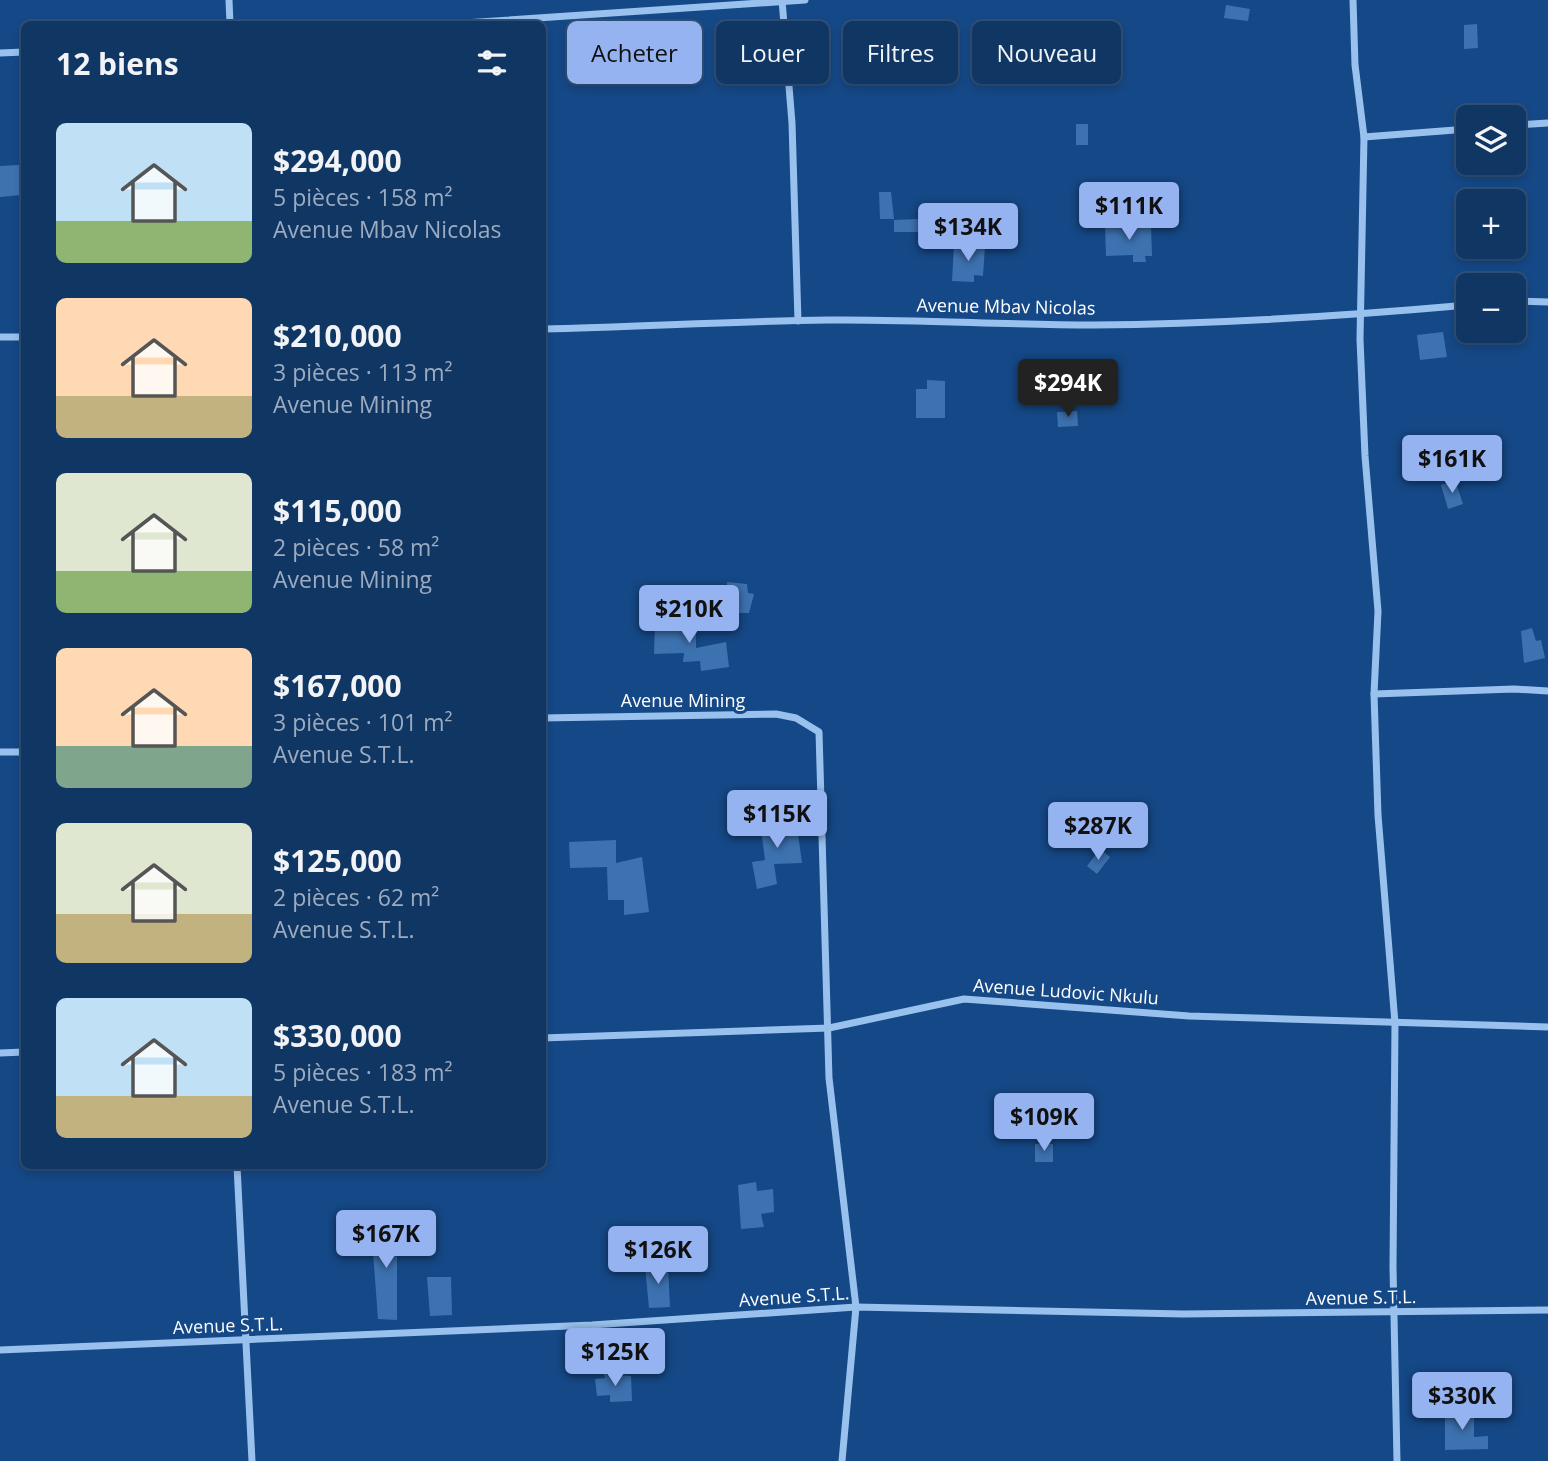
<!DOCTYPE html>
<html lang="fr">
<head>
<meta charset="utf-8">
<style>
  :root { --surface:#103664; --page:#1e416d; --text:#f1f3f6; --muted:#9cabbf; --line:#305078; --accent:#95b2f1 }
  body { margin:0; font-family:"Open Sans",sans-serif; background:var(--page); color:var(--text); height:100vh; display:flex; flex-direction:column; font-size:26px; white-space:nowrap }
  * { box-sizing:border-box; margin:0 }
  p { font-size:23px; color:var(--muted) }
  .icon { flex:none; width:38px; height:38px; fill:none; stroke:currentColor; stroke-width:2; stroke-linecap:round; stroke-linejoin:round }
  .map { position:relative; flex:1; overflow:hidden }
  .details { position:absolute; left:21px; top:21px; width:525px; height:1148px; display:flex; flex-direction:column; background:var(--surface); border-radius:10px; box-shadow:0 4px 10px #0003,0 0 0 2px var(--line) }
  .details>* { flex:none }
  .banner { position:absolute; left:567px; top:21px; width:665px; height:63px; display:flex; gap:14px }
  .buttons { position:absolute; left:1456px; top:105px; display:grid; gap:14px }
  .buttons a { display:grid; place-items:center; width:70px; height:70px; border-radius:10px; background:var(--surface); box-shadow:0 4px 10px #0003,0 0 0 2px var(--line); font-size:35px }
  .price { position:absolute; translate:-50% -60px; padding:0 16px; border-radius:7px; background:var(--accent); color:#111; font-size:23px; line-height:46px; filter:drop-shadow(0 2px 4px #0008) }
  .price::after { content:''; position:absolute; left:50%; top:42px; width:21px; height:16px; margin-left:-10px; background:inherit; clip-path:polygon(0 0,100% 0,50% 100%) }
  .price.active { background:#222; color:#fff }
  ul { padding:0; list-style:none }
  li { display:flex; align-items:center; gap:21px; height:175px; padding:0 35px }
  li span { display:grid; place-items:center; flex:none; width:196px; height:140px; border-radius:10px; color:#555 }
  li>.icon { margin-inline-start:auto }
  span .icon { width:84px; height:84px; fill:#fffc; stroke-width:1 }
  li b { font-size:30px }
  h2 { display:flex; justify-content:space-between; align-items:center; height:84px; padding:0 35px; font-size:30px }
  .chip { padding:0 24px; border-radius:10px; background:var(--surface); box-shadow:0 4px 10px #0003,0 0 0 2px var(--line); font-size:24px; line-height:63px }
  .chip.active { background:var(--accent); color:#111 }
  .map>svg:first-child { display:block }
</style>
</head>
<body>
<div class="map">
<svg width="1548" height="1461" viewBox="0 0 1548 1461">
  <rect width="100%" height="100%" fill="#154886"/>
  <g fill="#3d72b0">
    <path d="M1226,5L1250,9L1248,21L1224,18Z"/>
    <path d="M1477,24L1478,48L1464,49V25Z"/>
    <path d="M895,42L896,62L882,63L880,43Z"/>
    <rect x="1076" y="124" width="12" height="21"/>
    <path d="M19,165L21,195L0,197V166Z"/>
    <path d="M879,192H891L894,219H880Z"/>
    <path d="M942,218V228L933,229V232H894V220Z"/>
    <path d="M1151,225L1152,256H1145L1146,262H1133V255L1106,256L1105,226Z"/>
    <path d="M954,245L985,246L983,276L974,275V282L952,281Z"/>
    <path d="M1443,332L1447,357L1420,360L1417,335Z"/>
    <path d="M927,380L945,381V418H916V389H927Z"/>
    <path d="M1077,411L1078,426L1058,427L1057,412Z"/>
    <path d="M1455,480L1463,504L1448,509L1441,485Z"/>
    <path d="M727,582L747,584L748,593L754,594L749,613H727Z"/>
    <path d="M696,620V648L726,642L729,667L701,671L700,661L683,662L684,653L654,654L655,622Z"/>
    <path d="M1532,628L1536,641L1541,640L1545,658L1524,663L1521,631Z"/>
    <path d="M796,819L802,863L774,864L777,884L757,889L752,862L765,860L761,829L765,828L766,821Z"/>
    <path d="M616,840V863L642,857L649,912L624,915V900H608L607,867L570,868L569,842Z"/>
    <path d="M1100,849L1110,857L1097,874L1087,866Z"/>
    <rect x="1035" y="1144" width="18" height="18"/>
    <path d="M756,1182L757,1191L773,1189L774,1212L761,1214L764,1227L741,1229L738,1185Z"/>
    <path d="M397,1224V1320L378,1319L371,1225Z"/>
    <path d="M645,1266H668L670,1307L649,1308Z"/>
    <path d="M427,1277H451L452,1315L430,1316Z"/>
    <path d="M604,1374L631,1376L632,1401L610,1402V1395L597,1396L595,1379L605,1378Z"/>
    <path d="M1474,1410V1437L1488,1436V1449L1445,1450V1411Z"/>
  </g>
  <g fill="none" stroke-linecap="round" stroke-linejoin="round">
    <g stroke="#99c1ee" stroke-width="7">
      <path d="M229,0L230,24"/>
      <path d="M782,0L792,123L798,321"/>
      <path d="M1353,0L1355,65L1364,137L1360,339L1365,456L1378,611L1374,694L1378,815L1395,1023L1393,1267L1397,1461"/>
      <path d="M449,24L805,0"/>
      <path d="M0,53L24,52"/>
      <path d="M1514,125L1548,123"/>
      <path d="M1364,137L1468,129"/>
      <path d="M1514,301L1548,302"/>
      <path d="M542,329C638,327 733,321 828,320C917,319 1005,325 1093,325C1218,324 1344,316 1468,305"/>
      <path d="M0,337H24"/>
      <path d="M1374,694L1514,689L1548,691"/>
      <path d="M542,718L776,714L796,718L819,732L829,1078L856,1307L842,1461"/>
      <path d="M0,752H24"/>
      <path d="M542,1038L829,1028L964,999L1189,1016L1548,1027"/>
      <path d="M0,1053L24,1052"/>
      <path d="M237,1166L252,1461"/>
      <path d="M0,1350L592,1325L856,1307L1184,1314L1548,1310"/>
    </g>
  </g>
  <g text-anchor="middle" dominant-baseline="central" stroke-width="6" stroke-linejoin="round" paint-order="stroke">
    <g font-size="18" fill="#fff" stroke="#154886">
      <text transform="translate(1006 306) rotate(1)">Avenue Mbav Nicolas</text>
      <text x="683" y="700">Avenue Mining</text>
      <text transform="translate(1066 991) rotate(4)">Avenue Ludovic Nkulu</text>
      <text transform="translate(794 1296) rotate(-4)">Avenue S.T.L.</text>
      <text transform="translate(1361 1297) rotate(-1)">Avenue S.T.L.</text>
      <text transform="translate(228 1325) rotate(-2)">Avenue S.T.L.</text>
    </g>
  </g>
</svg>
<div class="buttons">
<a><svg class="icon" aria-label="layers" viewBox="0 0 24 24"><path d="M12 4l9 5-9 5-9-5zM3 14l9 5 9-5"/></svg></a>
<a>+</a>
<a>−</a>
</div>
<b class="price" style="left:1129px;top:242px">$111K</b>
<b class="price" style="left:968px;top:263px">$134K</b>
<b class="price active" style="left:1068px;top:419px">$294K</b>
<b class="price" style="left:1452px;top:495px">$161K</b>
<b class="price" style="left:689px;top:645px">$210K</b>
<b class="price" style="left:777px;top:850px">$115K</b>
<b class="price" style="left:1098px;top:862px">$287K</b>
<b class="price" style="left:1044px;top:1153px">$109K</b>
<b class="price" style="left:386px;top:1270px">$167K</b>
<b class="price" style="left:658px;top:1286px">$126K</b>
<b class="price" style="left:615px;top:1388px">$125K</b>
<b class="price" style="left:1462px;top:1432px">$330K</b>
<div class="banner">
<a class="chip active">Acheter</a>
<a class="chip">Louer</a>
<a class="chip">Filtres</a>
<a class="chip">Nouveau</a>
</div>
<section class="details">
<h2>12 biens<svg class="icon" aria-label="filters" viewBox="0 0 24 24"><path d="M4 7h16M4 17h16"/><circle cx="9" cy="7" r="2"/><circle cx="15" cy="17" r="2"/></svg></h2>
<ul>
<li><span style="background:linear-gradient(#bfe0f5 70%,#8fb573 0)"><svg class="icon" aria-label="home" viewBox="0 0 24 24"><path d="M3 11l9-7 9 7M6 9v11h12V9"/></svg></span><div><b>$294,000</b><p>5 pièces · 158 m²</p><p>Avenue Mbav Nicolas</p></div></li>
<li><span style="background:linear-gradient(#ffd9b3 70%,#c2b280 0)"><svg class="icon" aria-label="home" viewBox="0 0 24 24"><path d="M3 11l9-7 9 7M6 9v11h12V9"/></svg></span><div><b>$210,000</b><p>3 pièces · 113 m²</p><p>Avenue Mining</p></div></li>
<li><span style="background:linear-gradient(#dfe7d0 70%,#8fb573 0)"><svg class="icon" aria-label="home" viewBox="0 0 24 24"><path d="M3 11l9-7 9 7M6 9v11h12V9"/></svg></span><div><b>$115,000</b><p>2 pièces · 58 m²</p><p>Avenue Mining</p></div></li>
<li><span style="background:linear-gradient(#ffd9b3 70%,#7fa58c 0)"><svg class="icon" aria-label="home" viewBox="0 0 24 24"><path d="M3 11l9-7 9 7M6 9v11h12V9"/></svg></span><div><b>$167,000</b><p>3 pièces · 101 m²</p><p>Avenue S.T.L.</p></div></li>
<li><span style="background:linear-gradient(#dfe7d0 65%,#c2b280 0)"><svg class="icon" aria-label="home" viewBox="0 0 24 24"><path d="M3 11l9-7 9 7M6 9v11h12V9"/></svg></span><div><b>$125,000</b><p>2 pièces · 62 m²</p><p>Avenue S.T.L.</p></div></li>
<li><span style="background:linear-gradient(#bfe0f5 70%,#c2b280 0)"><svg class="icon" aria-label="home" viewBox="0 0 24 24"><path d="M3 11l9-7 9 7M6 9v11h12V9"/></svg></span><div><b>$330,000</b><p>5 pièces · 183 m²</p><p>Avenue S.T.L.</p></div></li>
</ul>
</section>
</div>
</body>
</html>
